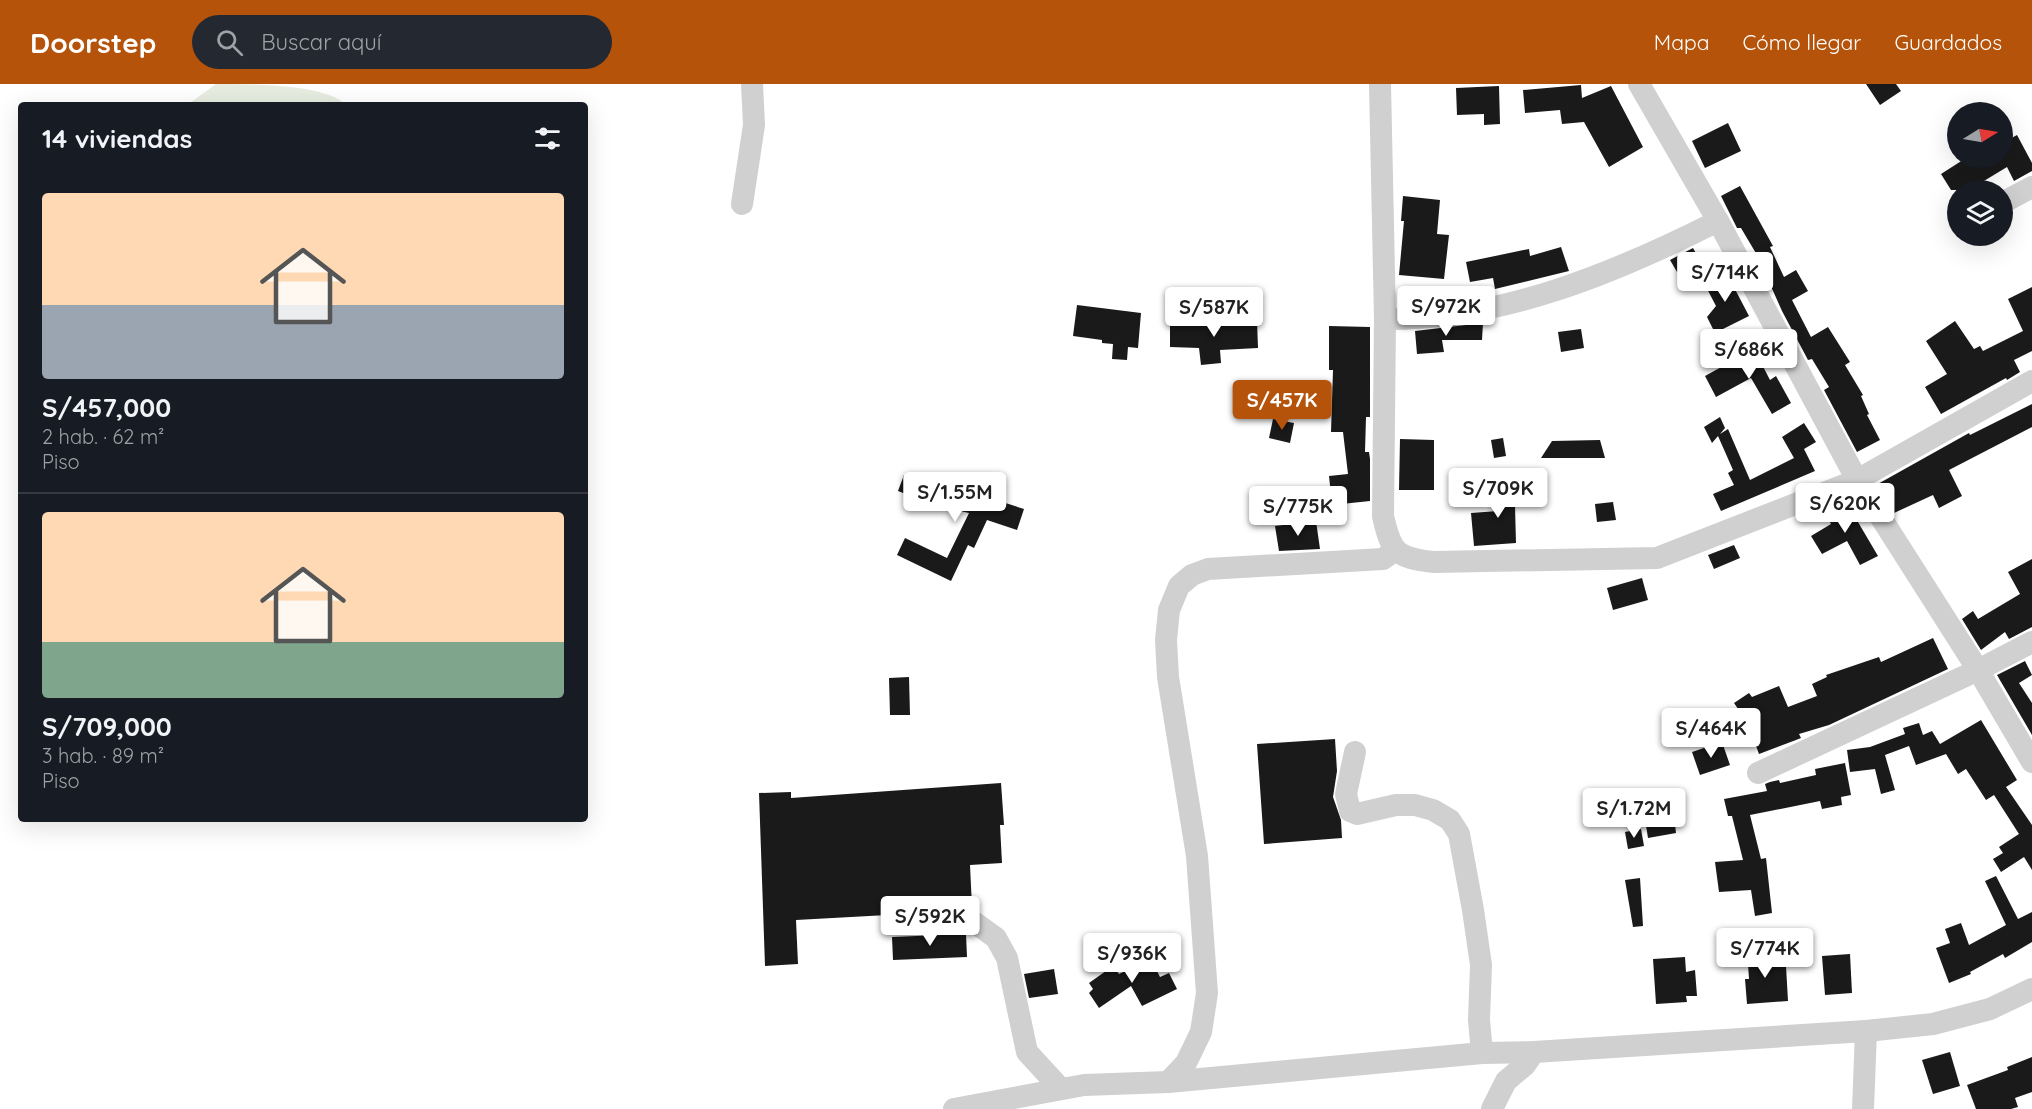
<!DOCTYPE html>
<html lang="es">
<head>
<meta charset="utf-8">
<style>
  :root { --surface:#171b24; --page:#242831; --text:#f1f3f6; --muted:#9ea1a6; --line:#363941; --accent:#b45309 }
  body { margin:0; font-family:Quicksand,sans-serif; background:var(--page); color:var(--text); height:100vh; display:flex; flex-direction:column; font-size:22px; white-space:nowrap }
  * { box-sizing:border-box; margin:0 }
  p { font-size:20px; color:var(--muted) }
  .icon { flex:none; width:33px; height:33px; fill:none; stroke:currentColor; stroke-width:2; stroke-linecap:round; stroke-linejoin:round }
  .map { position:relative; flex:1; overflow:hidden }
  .details { position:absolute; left:18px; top:18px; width:570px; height:720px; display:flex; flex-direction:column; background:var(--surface); border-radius:6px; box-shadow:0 6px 24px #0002 }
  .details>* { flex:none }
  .needle { width:39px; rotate:79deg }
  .fabs { position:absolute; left:1947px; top:18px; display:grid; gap:12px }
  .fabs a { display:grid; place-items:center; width:66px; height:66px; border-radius:50%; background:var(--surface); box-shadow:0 6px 24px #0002; font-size:30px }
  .price { position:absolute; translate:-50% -51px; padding:0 14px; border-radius:6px; background:#fff; color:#222; font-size:20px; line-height:39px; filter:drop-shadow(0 2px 3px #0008) }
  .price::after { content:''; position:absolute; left:50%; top:36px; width:18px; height:14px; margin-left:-9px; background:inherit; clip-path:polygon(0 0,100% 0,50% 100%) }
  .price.current { background:var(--accent); color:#fff }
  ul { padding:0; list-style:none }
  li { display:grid; align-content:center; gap:12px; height:318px; padding:0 24px }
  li+li { border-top:2px solid var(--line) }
  li span { display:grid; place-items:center; height:186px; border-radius:6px; color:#555 }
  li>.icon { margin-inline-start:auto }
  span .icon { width:108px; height:108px; fill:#fffc; stroke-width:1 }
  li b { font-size:26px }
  h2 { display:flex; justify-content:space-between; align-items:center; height:72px; padding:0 24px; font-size:26px }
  header { display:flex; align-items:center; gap:36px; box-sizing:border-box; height:84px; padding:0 30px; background:var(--accent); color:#fff }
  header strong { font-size:28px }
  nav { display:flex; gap:33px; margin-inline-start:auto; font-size:21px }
  .search { width:420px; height:54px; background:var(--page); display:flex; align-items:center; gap:15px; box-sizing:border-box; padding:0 21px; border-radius:33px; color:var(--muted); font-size:22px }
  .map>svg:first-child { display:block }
</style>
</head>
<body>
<header>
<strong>Doorstep</strong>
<div class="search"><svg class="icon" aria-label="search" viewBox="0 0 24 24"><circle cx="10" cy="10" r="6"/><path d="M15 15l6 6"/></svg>Buscar aquí</div>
<nav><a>Mapa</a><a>Cómo llegar</a><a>Guardados</a></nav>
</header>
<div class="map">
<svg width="2032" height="1025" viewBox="0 0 2032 1025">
  <rect width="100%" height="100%" fill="#fff"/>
  <path fill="#e6ecdf" d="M216,0C250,0 327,0 346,21H187Z"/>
  <g fill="#1a1a1a">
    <path d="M1866,0H1896L1901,7L1880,21Z"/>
    <path d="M1581,1L1582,14L1611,2L1643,63L1609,83L1584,38L1562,40L1560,26L1525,29L1523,6Z"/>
    <path d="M1499,2L1500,40L1484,41V30L1457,31L1456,4Z"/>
    <path d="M1728,39L1741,67L1705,84L1692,57Z"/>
    <path d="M2017,51L2032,79V87L2014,97L2007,83L1969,106H1951L1941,90L1966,74H2002V59Z"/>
    <path d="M1740,102L1773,162L1770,163L1784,193L1796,186L1808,207L1792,216L1811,253L1828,243L1850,278L1845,281L1863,311L1861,312L1869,330L1867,331L1880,356L1857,368L1824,306L1829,303L1812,275L1808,276L1782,227L1757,171L1741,144H1737L1721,112Z"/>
    <path d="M1403,112L1440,116L1437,150L1449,151L1444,195L1399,191L1404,137H1401Z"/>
    <path d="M1561,163L1569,187L1495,205L1493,194L1470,198L1466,178L1529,165L1530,172Z"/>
    <path d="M1693,164L1709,192L1687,205L1670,176Z"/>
    <path d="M1726,188L1749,232L1715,249L1707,233L1716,222L1704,199Z"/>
    <path d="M2032,203V267L2014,276L2020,288L2007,296L2006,294L1941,330L1925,303L1947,290L1926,257L1955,237L1974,265L1980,262L1983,267L2023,247L2008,215Z"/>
    <path d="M1077,221L1141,229L1138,264L1128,263L1127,276L1112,275L1113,260L1102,259V256L1073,252Z"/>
    <path d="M1257,236L1258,264L1220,266L1221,279L1201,281L1199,264L1170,263V237H1197V240Z"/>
    <path d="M1483,239L1482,256H1442L1444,268L1417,270L1415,247Z"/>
    <path d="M1329,242L1370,243V333H1366L1365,368H1369L1370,375V417L1332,421L1329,392L1348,390L1343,348H1331L1333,286H1329Z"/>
    <path d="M1581,245L1584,264L1561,268L1558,248Z"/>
    <path d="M1754,265L1770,296L1776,292L1791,319L1772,330L1751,294L1716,313L1705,292Z"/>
    <path d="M2032,320V343L1949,386L1962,412L1939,424L1933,411L1894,429L1876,401L1969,349L1970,351Z"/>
    <path d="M1720,333L1725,344L1720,350L1728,345L1750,396L1794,374L1782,353L1804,339L1816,358L1804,365L1815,387L1721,427L1713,410L1734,401L1728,389L1733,386L1718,352L1712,359L1704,343Z"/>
    <path d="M1273,335L1294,339L1290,359L1269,354Z"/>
    <path d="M1503,354L1506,372L1494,374L1491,356Z"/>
    <path d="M1400,355L1434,356V406H1399Z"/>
    <path d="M1600,356L1605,374H1541L1552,357Z"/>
    <path d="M904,391L944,406L946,400L1024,425L1017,446L987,436L974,464L968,461L951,497L897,471L905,454L947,474L969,429L934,421L898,407Z"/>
    <path d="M1518,400L1520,421L1515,422L1516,459L1474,462L1471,429L1498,427L1495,403Z"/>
    <path d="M1845,416L1878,472L1860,481L1847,457L1822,470L1811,452L1831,440L1825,428Z"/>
    <path d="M1613,418L1616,436L1597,438L1595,420Z"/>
    <path d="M1316,437L1320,465L1279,467L1275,442Z"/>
    <path d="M1734,461L1740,474L1714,485L1708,471Z"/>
    <path d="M2032,475V543L2009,555L2005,548L1981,566L1962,535L1973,527L1978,535L2020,510L2008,488Z"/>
    <path d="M1642,494L1648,516L1613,526L1607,504Z"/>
    <path d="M1933,554L1948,585L1829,641L1799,650L1801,654L1796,656L1759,670L1747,638L1734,619L1749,609L1752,613L1779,602L1788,623L1817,612L1812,600L1827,593L1826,591L1879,573L1881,578Z"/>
    <path d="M2025,577L2032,591L2019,599L2032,619V651L1997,591Z"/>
    <path d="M909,593L910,631H890L889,594Z"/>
    <path d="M1981,636L2017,696L2006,703L2032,741V786L2024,773L2001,788L1993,775L2003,769L1999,763L2019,750L1994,711L1986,716L1966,685L1958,690L1946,670L1916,681L1909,662L1885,671L1895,706L1881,710L1875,685L1850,688L1847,666L1870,663L1905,650L1903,644L1919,639L1923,651L1932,647L1940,660Z"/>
    <path d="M1335,655L1337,687L1333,713L1341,736L1342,754L1264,760L1257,660Z"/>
    <path d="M1722,658L1730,681L1700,691L1692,668Z"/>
    <path d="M1845,679L1851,711L1841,713L1842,721L1822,725L1820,717L1750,731L1761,775L1766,774L1772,829L1755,832L1751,806L1719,808L1715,778L1743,776L1732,732H1728L1724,715L1767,707L1765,700L1770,698L1779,696L1780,699L1816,691L1815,685Z"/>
    <path d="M1001,699L1004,741H1000L1002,779L970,781L972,823L934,824L924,829L796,836L798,880L765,882L759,709L791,708V714Z"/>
    <path d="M1673,724L1676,749L1648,754L1644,729Z"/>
    <path d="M1641,745L1644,762L1628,765L1625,748Z"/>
    <path d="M1996,792L2018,835L2032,828V858L2005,874L2003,870L1970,888L1971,890L1949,899L1936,864L1950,859L1945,845L1961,839L1969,861L2006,841L1985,797Z"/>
    <path d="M1640,794L1643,842L1633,843L1625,796Z"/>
    <path d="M966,850L967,873L893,876L892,853Z"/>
    <path d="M1762,864H1770L1771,883L1786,882L1788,917L1747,920L1745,895H1749L1747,865Z"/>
    <path d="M1850,870L1852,909L1825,911L1822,872Z"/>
    <path d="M1685,873L1686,888L1695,886L1697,912H1686L1687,918L1656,920L1653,875Z"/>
    <path d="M1151,875L1160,893L1169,889L1177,905L1142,922L1131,902L1099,924L1089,909L1093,905L1089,899L1113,882L1119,890Z"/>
    <path d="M1054,885L1058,910L1029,914L1024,890Z"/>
    <path d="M1950,968L1960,1002L1933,1010L1922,976Z"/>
    <path d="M2032,973V1008L2015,1014L2018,1023L2011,1025H1976L1967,1001L2008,986L2007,983Z"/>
  </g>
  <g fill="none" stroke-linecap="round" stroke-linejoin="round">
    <g stroke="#d0d0d0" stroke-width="22">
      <path d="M1380,0L1385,235L1383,432C1391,468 1396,474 1434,478L1657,474L1857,396L2032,297"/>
      <path d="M1639,0L1718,137L1857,396L1978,586L2032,678"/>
      <path d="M2002,119L2032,103"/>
      <path d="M742,120L754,41L752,0"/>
      <path d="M1385,235C1502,236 1615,189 1718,137"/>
      <path d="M1355,668L1346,710L1350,727L1357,730L1396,721H1415L1433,726L1450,736L1459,750L1473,826L1481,881L1479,936L1482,969"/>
      <path d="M1758,689L1978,586L2032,558"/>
      <path d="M934,837L971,836L996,854L1007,874L1027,968L1061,1005"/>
      <path d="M1168,998L1186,979L1201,948L1207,909L1197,772L1168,593L1166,556L1169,526L1179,502L1192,491L1208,485L1383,475L1394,467"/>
      <path d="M954,1025L1084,1001L1168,998L1482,969L1534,968L1866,947L1933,940L1990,925L2032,905"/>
      <path d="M1492,1025L1506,997L1525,981L1534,968"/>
      <path d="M1863,1025L1866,947"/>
    </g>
  </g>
</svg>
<div class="fabs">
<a><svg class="needle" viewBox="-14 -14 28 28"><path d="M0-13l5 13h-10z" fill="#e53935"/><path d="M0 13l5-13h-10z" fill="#9ea1a6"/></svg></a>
<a><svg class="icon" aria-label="layers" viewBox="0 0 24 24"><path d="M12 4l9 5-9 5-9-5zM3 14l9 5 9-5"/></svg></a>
</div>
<b class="price" style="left:1725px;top:219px">S/714K</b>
<b class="price" style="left:1446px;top:253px">S/972K</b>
<b class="price" style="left:1214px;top:254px">S/587K</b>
<b class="price" style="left:1749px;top:296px">S/686K</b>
<b class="price current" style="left:1282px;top:347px">S/457K</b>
<b class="price" style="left:1498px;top:435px">S/709K</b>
<b class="price" style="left:955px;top:439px">S/1.55M</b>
<b class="price" style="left:1845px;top:450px">S/620K</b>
<b class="price" style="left:1298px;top:453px">S/775K</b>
<b class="price" style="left:1711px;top:675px">S/464K</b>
<b class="price" style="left:1634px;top:755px">S/1.72M</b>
<b class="price" style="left:930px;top:863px">S/592K</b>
<b class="price" style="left:1765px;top:895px">S/774K</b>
<b class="price" style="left:1132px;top:900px">S/936K</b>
<section class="details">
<h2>14 viviendas<svg class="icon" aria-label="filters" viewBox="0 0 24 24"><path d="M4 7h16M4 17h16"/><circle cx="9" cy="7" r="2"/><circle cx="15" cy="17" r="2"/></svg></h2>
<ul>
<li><span style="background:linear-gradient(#ffd9b3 60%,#9aa5b1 0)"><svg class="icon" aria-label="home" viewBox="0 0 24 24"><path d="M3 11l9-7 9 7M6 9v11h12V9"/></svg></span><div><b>S/457,000</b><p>2 hab. · 62 m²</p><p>Piso</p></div></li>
<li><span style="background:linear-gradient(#ffd9b3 70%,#7fa58c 0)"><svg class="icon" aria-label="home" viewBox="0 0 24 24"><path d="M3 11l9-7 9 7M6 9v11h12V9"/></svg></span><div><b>S/709,000</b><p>3 hab. · 89 m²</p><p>Piso</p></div></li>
</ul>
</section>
</div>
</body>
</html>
